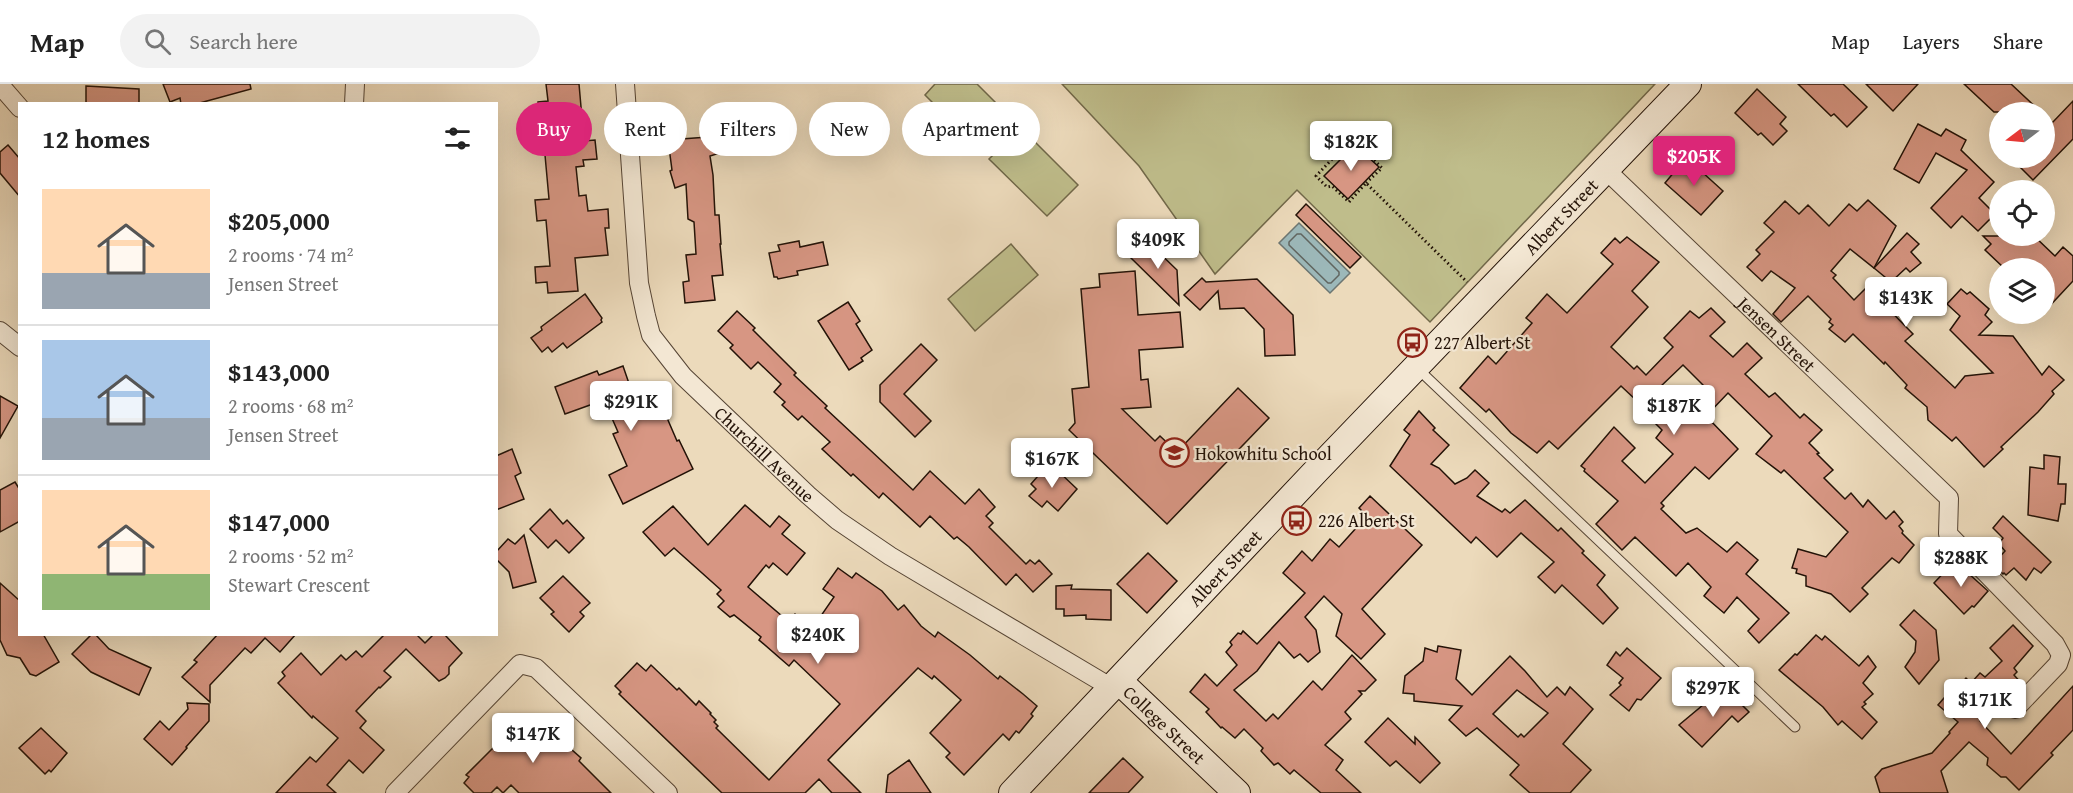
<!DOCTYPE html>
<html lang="en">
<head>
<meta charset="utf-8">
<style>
  :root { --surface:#fff; --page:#f2f2f2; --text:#222; --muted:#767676; --line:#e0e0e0; --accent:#db2777 }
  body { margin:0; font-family:"Gentium Book Plus",serif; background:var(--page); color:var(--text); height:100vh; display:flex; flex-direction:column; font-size:22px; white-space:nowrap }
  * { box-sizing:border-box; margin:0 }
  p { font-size:20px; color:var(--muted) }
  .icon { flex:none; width:33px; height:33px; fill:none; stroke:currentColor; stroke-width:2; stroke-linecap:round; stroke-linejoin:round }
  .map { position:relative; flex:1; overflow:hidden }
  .details { position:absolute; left:18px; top:18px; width:480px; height:534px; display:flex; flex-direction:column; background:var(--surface); border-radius:0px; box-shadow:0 6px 24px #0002 }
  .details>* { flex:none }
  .banner { position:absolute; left:516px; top:18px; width:570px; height:54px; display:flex; gap:12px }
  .needle { width:39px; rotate:254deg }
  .fabs { position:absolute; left:1989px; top:18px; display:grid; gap:12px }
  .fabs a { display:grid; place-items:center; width:66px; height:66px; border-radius:50%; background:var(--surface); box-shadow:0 6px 24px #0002; font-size:30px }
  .price { position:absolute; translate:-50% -51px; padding:0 14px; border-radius:6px; background:#fff; color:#222; font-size:20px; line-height:39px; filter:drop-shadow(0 2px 3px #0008) }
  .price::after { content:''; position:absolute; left:50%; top:36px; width:18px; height:14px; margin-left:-9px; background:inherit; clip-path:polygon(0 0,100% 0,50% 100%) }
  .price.current { background:var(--accent); color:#fff }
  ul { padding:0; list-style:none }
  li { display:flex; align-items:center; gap:18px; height:150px; padding:0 24px }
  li+li { border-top:2px solid var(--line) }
  li span { display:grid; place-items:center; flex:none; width:168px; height:120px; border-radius:0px; color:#555 }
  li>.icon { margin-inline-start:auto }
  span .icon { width:72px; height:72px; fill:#fffc; stroke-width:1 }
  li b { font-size:26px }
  h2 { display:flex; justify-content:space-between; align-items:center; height:72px; padding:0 24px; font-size:26px }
  .tag { padding:0 21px; border-radius:27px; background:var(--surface); box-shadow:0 6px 24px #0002; font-size:21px; line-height:54px }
  .tag.current { background:var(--accent); color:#fff }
  header { display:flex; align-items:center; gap:36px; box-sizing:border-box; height:84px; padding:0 30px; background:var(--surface); border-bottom:2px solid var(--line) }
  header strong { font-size:28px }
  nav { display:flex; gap:33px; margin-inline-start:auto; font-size:21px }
  .search { width:420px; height:54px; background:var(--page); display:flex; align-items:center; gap:15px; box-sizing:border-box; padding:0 21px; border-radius:33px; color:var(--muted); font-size:22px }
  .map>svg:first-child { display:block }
</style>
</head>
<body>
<header>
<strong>Map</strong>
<div class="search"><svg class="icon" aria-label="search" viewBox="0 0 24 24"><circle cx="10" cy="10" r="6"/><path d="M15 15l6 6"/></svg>Search here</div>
<nav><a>Map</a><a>Layers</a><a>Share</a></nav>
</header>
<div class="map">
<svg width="2073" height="709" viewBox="0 0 2073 709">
  <rect width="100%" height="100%" fill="#ecdabb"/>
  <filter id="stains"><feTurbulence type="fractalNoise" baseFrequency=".00333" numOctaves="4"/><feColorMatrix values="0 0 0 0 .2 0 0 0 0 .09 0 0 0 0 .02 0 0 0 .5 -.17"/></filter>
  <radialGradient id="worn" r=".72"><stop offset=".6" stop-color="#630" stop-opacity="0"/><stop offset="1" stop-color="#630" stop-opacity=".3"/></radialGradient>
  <g fill="#bfbd8b" stroke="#716849" stroke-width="1.5">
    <path d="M935,0H977L1013,36L982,68L925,11Z"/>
    <path d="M1062,0H1655L1430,238L1297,106L1215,190L1139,82Z"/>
    <path d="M1021,44L1078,101L1047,132L989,75Z"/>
    <path d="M1011,160L1038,191L975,247L948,215Z"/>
  </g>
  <path fill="#9cb8b9" stroke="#6c7672" stroke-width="1.5" d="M1299,139L1350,189L1330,209L1279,159Z"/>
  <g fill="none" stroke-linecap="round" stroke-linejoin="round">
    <path stroke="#606560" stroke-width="1.5" d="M1297,150H1301L1339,188V191L1331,199H1328L1289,161V158Z"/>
  </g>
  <g fill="#d79683" stroke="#231207" stroke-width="1.5" fill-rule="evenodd">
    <path d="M163,0H250L251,5L196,20H181L180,14L170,18Z"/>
    <path d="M546,0H579L584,57L595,56L597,75L583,76L584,82L576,83L579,112L586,111L588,127L608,125L609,144H605L608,171L575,174L578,207L548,209L547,198L536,199L535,183L550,182L546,136L537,137L535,116L549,115L543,49L534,50L531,25L538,24V18L548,17Z"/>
    <path d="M1798,0H1843L1867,23L1847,43L1834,30L1831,32Z"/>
    <path d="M1866,0H1918L1893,27Z"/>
    <path d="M1964,0H2011L2041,28H1994Z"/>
    <path d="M86,2L139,5V20H86Z"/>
    <path d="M1757,5L1786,33L1780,40L1787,47L1773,61L1761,49L1758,51L1735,29Z"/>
    <path d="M2073,17V55L2033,96L2011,74H2044V32L2052,39Z"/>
    <path d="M1918,40L1941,52L1946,45L1966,56L1961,66L1994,98L1979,114L1995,130L1978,147L1962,132L1951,144L1931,124L1967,86L1936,69L1919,99L1894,85Z"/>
    <path d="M708,53L723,68L710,72L713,91L715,131H719L721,160H720L723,191L712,192L715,216L685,219L683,198L689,197L686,171L696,170L694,138L688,135L686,100L675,104L670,87L672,86L668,56Z"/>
    <path d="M8,61L20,75V113L0,89V68Z"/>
    <path d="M1355,61L1379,83L1348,115L1324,92Z"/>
    <path d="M1691,78L1723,107L1701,131L1665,99L1680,81L1685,85Z"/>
    <path d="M1868,116L1896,142L1874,184L1850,165L1831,187L1836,191L1833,194L1854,216L1867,203L1913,250L1905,257L1955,304L1965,292L1993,289L1950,246L1960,232L1947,220L1961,205L1967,210L1970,208L1989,225L1985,231L1992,238L1979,251L2013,252L2042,291L2049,282L2064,296L2052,307L2054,310L2038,328L2001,363L2003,365L1984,383L1956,353L1952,357L1928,336L1927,323L1905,304L1907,301L1885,278L1884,280L1853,250L1845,258L1829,245L1833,241L1829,238L1831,235L1808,212L1781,238L1773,230L1795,204L1771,187L1762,197L1747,183L1760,170L1756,166L1774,148L1764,139L1785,117L1799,130L1808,121L1829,142L1849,120L1857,127Z"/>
    <path d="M1306,120L1361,173L1350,184L1296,131Z"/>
    <path d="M1907,149L1919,160L1911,168L1921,179L1910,188L1906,184L1891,198L1874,184Z"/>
    <path d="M1983,152H2034L2055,172L2063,163L2073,172V197L2044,228V184H2004L1985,166L1991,160Z"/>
    <path d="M1627,153L1659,178L1632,207L1648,223L1611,263L1634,285L1637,282L1646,291L1673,263L1664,254L1690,227L1699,234L1711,224L1725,238L1710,252L1733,273L1747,259L1762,274L1745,290L1769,313L1775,309L1800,334L1804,330L1822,346L1809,359L1819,369L1817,370L1833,386L1824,394L1845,415L1851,409L1863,423L1868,416L1886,435L1894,427L1903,438L1899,442L1903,447L1902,449L1914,461L1899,479L1892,474L1862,504L1868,510L1850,528L1831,510L1806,502V492L1796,489L1797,485L1792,484L1798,465L1826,473L1848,448L1784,386L1781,389L1756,370L1772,352L1728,309L1706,332L1738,365L1709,395L1695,383L1661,419L1664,422L1661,425L1686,449L1697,444L1727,468L1737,458L1758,476L1746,490L1789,529L1759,559L1748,547L1759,535L1737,513L1724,529L1704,512L1711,503L1688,479L1676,492L1635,453L1622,466L1596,440L1618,417L1584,387L1585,385L1581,382L1614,343L1635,364L1622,377L1645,399L1673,370L1656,354L1662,346L1635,319L1637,317L1621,302L1558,365L1549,357L1537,369L1511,349L1489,325L1486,328L1460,304L1488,272L1496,280L1532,239L1526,234L1547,210L1567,229L1613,180L1601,169L1615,154L1620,159ZM1683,281L1703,301L1681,325L1659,304Z"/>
    <path d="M799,157L800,163L823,158L828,181L797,187L798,191L778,195L777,193H774L769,169L780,167L778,161Z"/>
    <path d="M1147,157L1177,186L1179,221L1131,174Z"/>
    <path d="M1135,187L1138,231L1180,228L1183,263L1139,266L1141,296L1148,295L1151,323L1122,325L1155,357L1160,352L1177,368L1238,304L1269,334L1167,440L1069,346L1075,339L1072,305L1089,303L1081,205L1100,203L1099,190Z"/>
    <path d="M1202,194L1206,198L1257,195L1293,231L1295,271L1265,272L1264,245L1244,224L1220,225L1218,207L1200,226L1184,211Z"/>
    <path d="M585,210L602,234L601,236L602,238L567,264L563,259L552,268L548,263L542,268L531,254L542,246L541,243Z"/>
    <path d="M848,218L860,237L856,240L872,266L861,274L863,277L849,286L818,237Z"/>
    <path d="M737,227L755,244L753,246L796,289L794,291L827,322L825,324L913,406L930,387L965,420L979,405L995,423L986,432L993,439L989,443L1026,480L1030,476L1035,480L1039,476L1052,490L1033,508L1016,490L1006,501L969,463L957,453L954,455L930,432L920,443L883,409L879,414L853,390L851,392L822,365L830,358L802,332L798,336L782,321L785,318L774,308L781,300L758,278L751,285L730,264L733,261L718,247Z"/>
    <path d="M921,260L937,276L904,310L931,337L915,353L880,318V301Z"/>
    <path d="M623,282L635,317L641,314L647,326L661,320L677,357L679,356L693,385L623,420L609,391L627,382L613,350L618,348L604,316L565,330L555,303L597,287L599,291Z"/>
    <path d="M0,312L18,322L0,354Z"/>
    <path d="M1419,327L1435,344L1433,346L1449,361L1431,380L1439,384L1455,400L1467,394L1475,386L1489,399L1477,412L1502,428L1505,425L1510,429L1525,416L1558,447L1561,444L1584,467L1582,469L1605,491L1597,501L1618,524L1603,540L1562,501L1555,509L1538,493L1554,478L1521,449L1497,473L1476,453L1471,459L1390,382L1410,351L1404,346Z"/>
    <path d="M512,365L521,389L515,392L524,415L496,426V372Z"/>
    <path d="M2044,371L2060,373L2058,400H2066L2065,420H2061L2058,437L2028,431L2030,383L2044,385Z"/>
    <path d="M1044,385L1051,391L1056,385L1077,405L1058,427L1047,417L1042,423L1029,412L1036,405L1031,400Z"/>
    <path d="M15,398L20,406V437L0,448V406Z"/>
    <path d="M1370,412L1422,461L1362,525L1385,550L1361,575L1336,552L1342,530L1324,512L1305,533L1316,546L1320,568L1308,578L1300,570L1294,574L1279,558L1257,587L1234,606L1266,637L1273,630L1278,635L1313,597L1322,606L1352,571L1376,596L1365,607H1359L1362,610L1345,628L1351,635L1325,661L1343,676L1336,686L1361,709H1321L1294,686L1290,690L1278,679L1274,681L1261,667L1263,664L1244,645L1235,654L1222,643L1221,644L1206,628L1209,625L1190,608L1205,590L1217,602L1237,581L1226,568L1232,561L1230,558L1238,549L1241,550L1243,547L1257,560L1305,509L1283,489L1302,467L1312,477L1330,455L1339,463L1367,432L1359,424Z"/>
    <path d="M745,421L770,443L779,432L790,441L782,450L805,469L787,491L773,479L769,484L766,481L748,503L789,538L795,530L812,545L834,513L823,505L838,484L852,494L856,489L882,507L898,526L904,521L921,542L935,553L938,548L970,571L998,595L1000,592L1023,610L1037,622L1031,630L1033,632L1019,649L1016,647L1009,656L1003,650L964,691L946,673L950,669L930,649L961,616L934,592L932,595L918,584L828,676L861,709H832L819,695L805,709H722L619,610L621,608L615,602L637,579L646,587L651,581L677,606L679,604L696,621L699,617L711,629L710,630L716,636L714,638L718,642L716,644L769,696L840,620L794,576L789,582L759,556L761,553L734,531L730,533L718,523L724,517L717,510L721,506L674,464L665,472L643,448L673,422L708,461Z"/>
    <path d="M550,425L563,440L567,436L584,454L569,469L556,456L548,464L530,445Z"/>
    <path d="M2003,432L2051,478L2041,489L2034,484L2026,496L2014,484L2006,491L2004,489L2003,490L1993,480L2005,467L1999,460L2003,454L1993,444Z"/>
    <path d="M524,451L536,498L513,504L509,488L496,475V468L508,455L515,460Z"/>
    <path d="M1148,469L1177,497L1147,529L1117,500Z"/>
    <path d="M1951,481L1953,483L1959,481L1988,507L1974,523L1972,522L1964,530L1934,499Z"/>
    <path d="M563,492L590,519L580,528L584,532L569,548L551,530L554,528L540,514Z"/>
    <path d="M0,499L20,517V550H43L59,578L36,592L30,590L20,574L7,571L0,556Z"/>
    <path d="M1072,501L1071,505L1111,506V536L1086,535V531L1064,532V525H1056V502Z"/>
    <path d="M1914,526L1936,546L1939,576L1919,600L1905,583L1915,568L1916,557L1900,541Z"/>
    <path d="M2013,541L2033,562L2014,584L2017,588L2014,591L2022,600L2010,612L2005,608L1980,637L2011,670L2073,602V646L2051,669L2053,671L2019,706L2006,693H2001L1987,681L1988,674L1969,658L1941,687L1948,709H1880L1875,693L1882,685L1932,669L1950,649L1949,648L1958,638L1938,621L1951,606L1954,608L1966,594L1971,599L1980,589L1985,593L2002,577L1990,564Z"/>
    <path d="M92,550H95L109,565L151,584L139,611L91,588L72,570Z"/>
    <path d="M218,550H296L280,568L265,554L251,569L245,564L210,601V618L182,593L197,578L194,576Z"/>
    <path d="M385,550H420L418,552L425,559L434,550H444L462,569L449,583V590L445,594L439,597L406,565L384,587L391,593L380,604L379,603L356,627L366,637L360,644L384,666L363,689L349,676L327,701L336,709H276L310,673L316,678L338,654L313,632L312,634L278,599L285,592L282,588L301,569L321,591L341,571L346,576L356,567L362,573Z"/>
    <path d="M1816,551L1822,556L1825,552L1859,582L1868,572L1876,583L1863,599L1873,610L1864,618L1866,620L1862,623L1877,638L1862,655L1842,637L1838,641L1823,623L1779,586L1795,570L1797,571Z"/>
    <path d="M1438,562L1461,566L1456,595L1472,611L1510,572L1525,587L1547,613L1557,603L1565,611L1570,603L1593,625L1563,660L1591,686L1570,709H1530L1510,691L1519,681L1477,644L1466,652L1449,636L1462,622L1414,617V610L1403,609L1405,592L1423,577L1425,564L1437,568ZM1517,606L1548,629L1524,653L1521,650L1518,653L1493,630Z"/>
    <path d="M1627,564L1661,594L1641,616L1637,615L1629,627L1610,611L1621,601L1619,599L1623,594L1607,581L1616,568L1620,572Z"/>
    <path d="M1730,609L1749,628L1738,638L1732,632L1702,663L1679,641L1709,616L1726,613Z"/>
    <path d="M187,619L209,620V637L186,663L187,664L172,681L144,655L160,637L169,646L188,625Z"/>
    <path d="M526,631L538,642L548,632L560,645L555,651L581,674L579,677L611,709H519L511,701L503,709L497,703L491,709H474L464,699L469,693L466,691Z"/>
    <path d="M1388,634L1415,660V653L1440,679L1420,699L1396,677L1390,682L1365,658Z"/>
    <path d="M41,644L67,669L51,688L49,686L45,690L19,664Z"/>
    <path d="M1123,674L1143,693L1128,709H1089Z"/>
    <path d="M909,676L931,709H886L888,691Z"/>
  </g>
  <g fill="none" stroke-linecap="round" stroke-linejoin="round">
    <defs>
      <path id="lane" d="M1418,285L1795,643"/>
      <g id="street">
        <path id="s1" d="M625,0L639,199L646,232L651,251L683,292L808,411L837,436L890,472L1112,604"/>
        <path d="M0,1L20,24"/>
        <path d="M354,20L355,0"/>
        <path id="s2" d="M1606,86L1949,414L1948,450L2055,560L2061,571L2058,580L2015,625"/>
        <path d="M0,247L20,263"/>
        <path d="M395,709L520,580L536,584L668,709"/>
      </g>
      <g id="secondary">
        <path id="s3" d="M1119,597L1237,709"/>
        <path id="s4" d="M1012,709L1316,387L1688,0"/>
      </g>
    </defs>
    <use href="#lane" stroke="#554434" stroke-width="11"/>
    <use href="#street" stroke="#554434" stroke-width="20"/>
    <use href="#secondary" stroke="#231207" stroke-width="28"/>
    <path stroke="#231207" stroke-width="3" stroke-dasharray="1.5 3" stroke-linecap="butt" d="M1366,99L1382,84L1366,68L1365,61L1355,51L1316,92L1327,103L1332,102L1349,118L1366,99L1467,198"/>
    <use href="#lane" stroke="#f3e7d3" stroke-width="9"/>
    <use href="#street" stroke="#f3e7d3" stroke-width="18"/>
    <use href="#secondary" stroke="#f3e7d3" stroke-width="26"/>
  </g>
  <defs>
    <symbol id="bus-ring" viewBox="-11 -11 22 22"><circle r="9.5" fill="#f3e7d3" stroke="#8f2418" stroke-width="1.5"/><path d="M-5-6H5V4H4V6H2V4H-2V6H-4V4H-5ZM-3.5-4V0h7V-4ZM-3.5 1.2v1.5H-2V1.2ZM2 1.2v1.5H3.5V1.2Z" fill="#8f2418"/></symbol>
    <symbol id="school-ring" viewBox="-11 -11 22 22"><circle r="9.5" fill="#f3e7d3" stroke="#8f2418" stroke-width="1.5"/><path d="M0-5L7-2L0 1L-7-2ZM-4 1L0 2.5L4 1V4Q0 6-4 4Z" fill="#8f2418"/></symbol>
  </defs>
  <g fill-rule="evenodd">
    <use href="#bus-ring" x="1396" y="242" width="33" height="33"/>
    <use href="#school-ring" x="1158" y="352" width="33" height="33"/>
    <use href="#bus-ring" x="1280" y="420" width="33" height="33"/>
  </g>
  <g text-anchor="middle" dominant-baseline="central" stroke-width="4.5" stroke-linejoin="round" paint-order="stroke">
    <g font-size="18" fill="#231207" stroke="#f3e7d3">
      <text stroke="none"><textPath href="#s4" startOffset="796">Albert Street</textPath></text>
      <text stroke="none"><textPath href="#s2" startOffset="237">Jensen Street</textPath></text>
      <text stroke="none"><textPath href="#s1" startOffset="418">Churchill Avenue</textPath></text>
      <text stroke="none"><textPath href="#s4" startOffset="310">Albert Street</textPath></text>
      <text stroke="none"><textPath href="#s3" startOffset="63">College Street</textPath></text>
    </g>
    <g font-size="18" fill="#231207" stroke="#f3e7d3" text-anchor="start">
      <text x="1434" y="258">227 Albert St</text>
      <text x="1195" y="369">Hokowhitu School</text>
      <text x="1318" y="436">226 Albert St</text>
    </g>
  </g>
  <rect width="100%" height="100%" filter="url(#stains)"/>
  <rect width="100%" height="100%" fill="url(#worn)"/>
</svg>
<div class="fabs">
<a><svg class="needle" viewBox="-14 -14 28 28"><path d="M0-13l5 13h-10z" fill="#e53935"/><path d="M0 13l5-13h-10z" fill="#767676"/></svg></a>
<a><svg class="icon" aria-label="locate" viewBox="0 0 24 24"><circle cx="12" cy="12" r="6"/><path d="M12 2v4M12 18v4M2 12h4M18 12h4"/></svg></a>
<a><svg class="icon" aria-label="layers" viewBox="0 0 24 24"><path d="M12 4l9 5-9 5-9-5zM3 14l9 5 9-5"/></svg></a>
</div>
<b class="price" style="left:1351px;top:88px">$182K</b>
<b class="price current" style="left:1694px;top:103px">$205K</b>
<b class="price" style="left:1158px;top:186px">$409K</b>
<b class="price" style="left:1906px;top:244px">$143K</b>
<b class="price" style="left:631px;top:348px">$291K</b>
<b class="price" style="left:1674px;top:352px">$187K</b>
<b class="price" style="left:1052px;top:405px">$167K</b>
<b class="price" style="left:1961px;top:504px">$288K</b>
<b class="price" style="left:818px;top:581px">$240K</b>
<b class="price" style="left:1713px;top:634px">$297K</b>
<b class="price" style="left:1985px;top:646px">$171K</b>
<b class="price" style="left:533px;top:680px">$147K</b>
<div class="banner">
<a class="tag current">Buy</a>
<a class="tag">Rent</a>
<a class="tag">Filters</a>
<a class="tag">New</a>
<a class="tag">Apartment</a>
</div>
<section class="details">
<h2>12 homes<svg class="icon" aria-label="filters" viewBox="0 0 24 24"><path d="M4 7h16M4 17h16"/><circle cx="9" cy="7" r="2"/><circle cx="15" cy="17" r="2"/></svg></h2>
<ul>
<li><span style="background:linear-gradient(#ffd9b3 70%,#9aa5b1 0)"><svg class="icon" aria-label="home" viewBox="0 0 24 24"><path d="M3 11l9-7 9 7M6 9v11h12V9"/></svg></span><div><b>$205,000</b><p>2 rooms · 74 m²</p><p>Jensen Street</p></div></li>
<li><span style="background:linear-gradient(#a9c7e8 65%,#9aa5b1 0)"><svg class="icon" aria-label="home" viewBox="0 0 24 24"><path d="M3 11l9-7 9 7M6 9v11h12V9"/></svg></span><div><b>$143,000</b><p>2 rooms · 68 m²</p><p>Jensen Street</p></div></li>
<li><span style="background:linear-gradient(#ffd9b3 70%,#8fb573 0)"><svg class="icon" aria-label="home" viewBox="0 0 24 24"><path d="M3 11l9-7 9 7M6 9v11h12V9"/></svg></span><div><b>$147,000</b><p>2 rooms · 52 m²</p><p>Stewart Crescent</p></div></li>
</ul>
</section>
</div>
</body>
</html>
